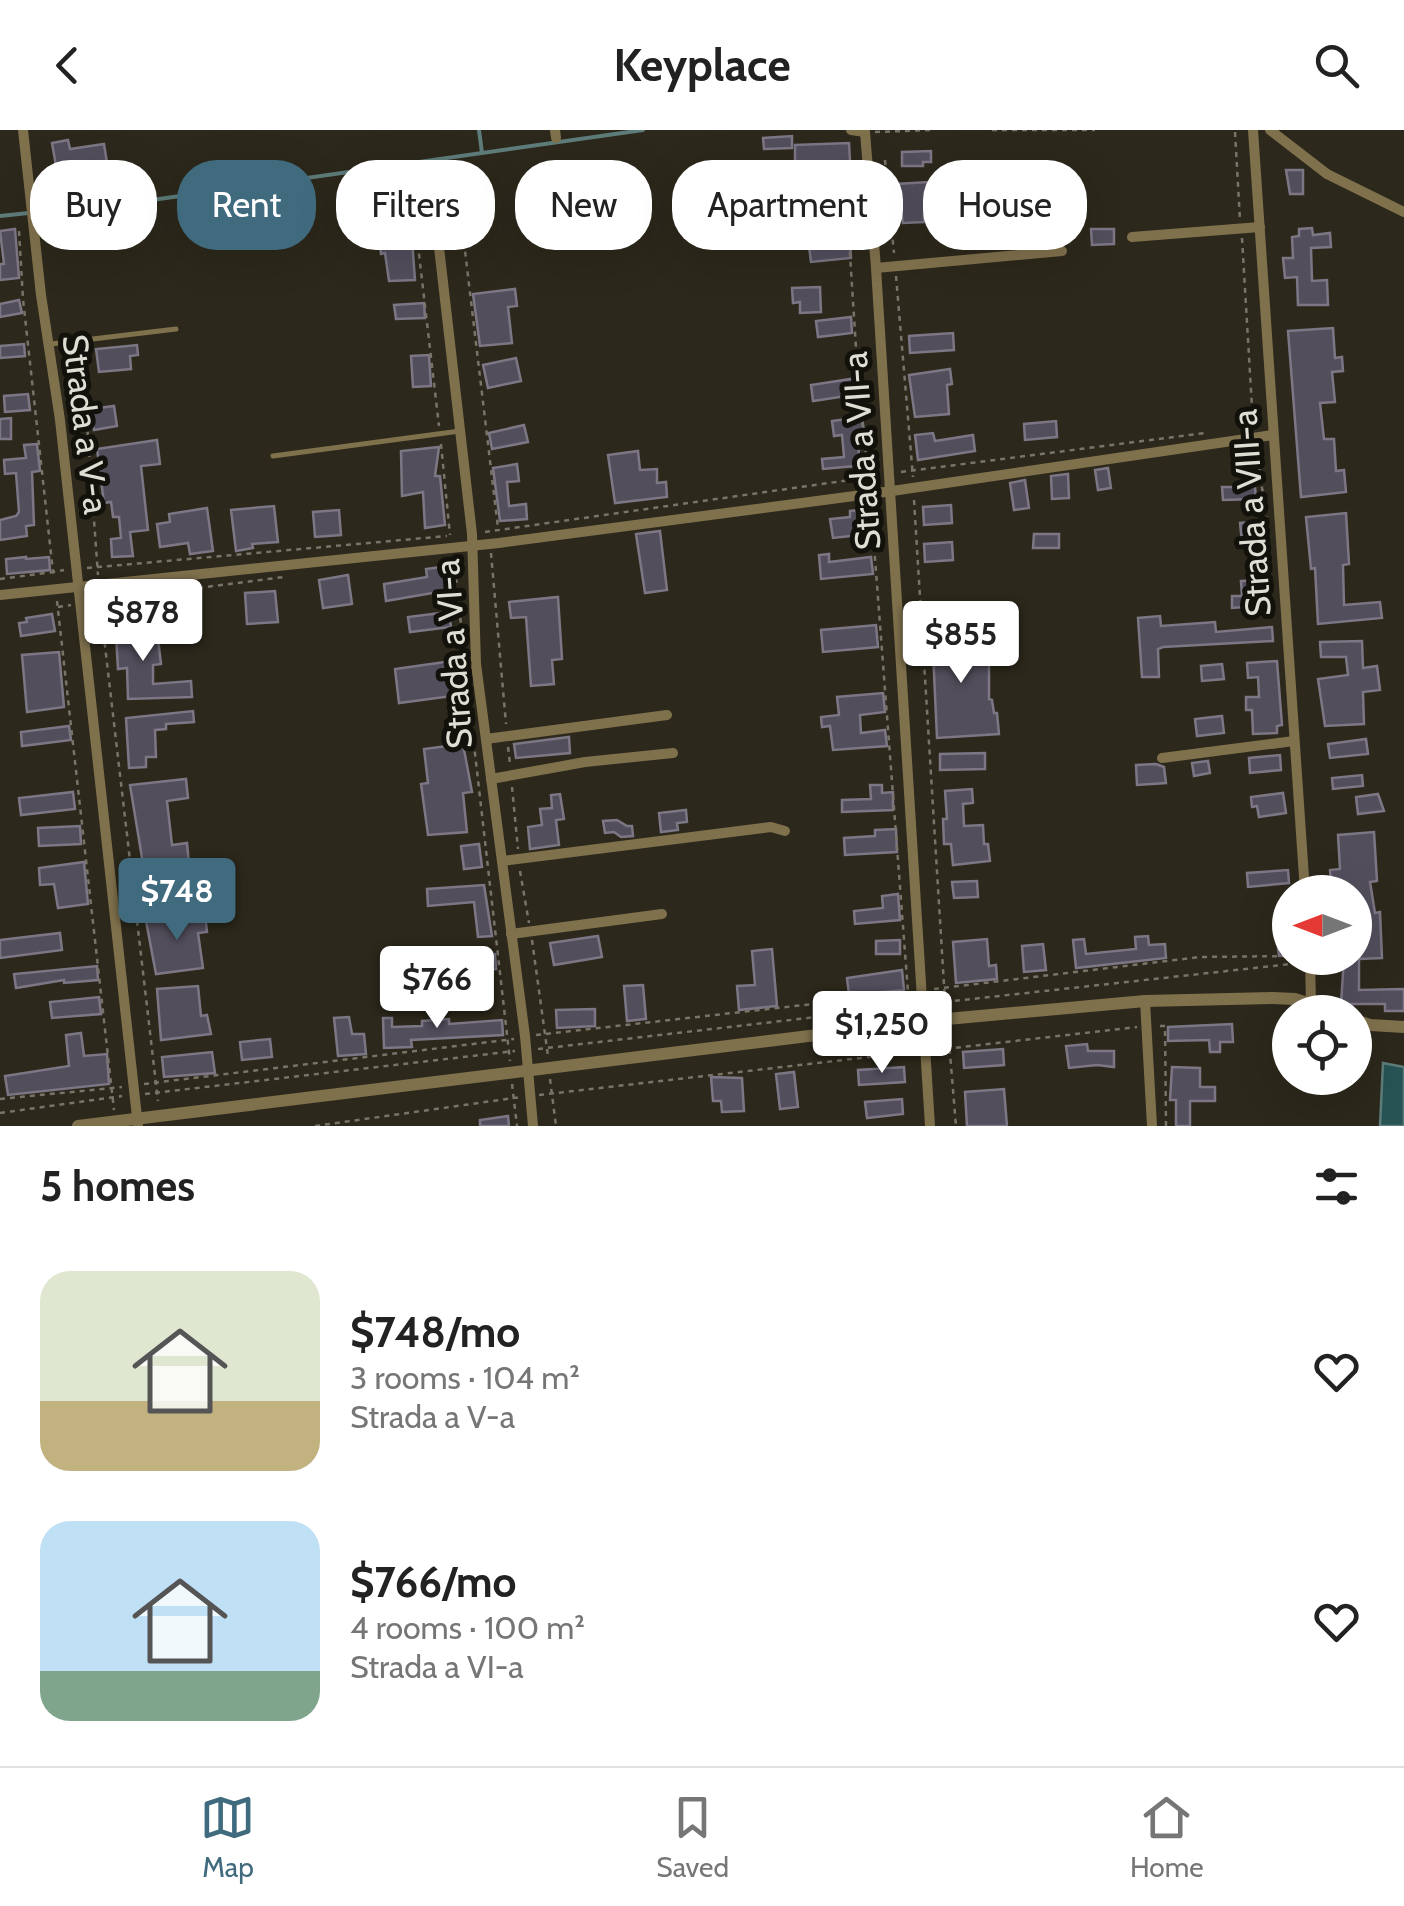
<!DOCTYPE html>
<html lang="en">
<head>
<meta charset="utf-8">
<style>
  :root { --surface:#fff; --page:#f6f6f6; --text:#222; --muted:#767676; --line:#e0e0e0; --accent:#406b7e }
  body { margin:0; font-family:Cabin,sans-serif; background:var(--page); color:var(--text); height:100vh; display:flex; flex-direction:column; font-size:38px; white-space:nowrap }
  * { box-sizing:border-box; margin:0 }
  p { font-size:32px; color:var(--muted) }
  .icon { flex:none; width:55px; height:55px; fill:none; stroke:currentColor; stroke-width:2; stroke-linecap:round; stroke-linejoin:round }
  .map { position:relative; height:996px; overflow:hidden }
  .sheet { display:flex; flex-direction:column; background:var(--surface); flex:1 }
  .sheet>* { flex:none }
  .banner { position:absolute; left:30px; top:30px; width:1345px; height:90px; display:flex; gap:20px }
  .needle { width:65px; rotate:270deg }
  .controls { position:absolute; left:1272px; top:745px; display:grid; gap:20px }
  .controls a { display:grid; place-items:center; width:100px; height:100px; border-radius:50%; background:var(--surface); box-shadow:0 10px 40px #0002; font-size:50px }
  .price { position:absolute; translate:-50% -85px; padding:0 22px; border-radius:10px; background:#fff; color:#222; font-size:32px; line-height:65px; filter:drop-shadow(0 2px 5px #0008) }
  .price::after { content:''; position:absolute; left:50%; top:60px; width:30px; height:22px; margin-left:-15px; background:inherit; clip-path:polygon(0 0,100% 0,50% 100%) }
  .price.active { background:var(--accent); color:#fff }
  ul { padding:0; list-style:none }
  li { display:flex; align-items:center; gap:30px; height:250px; padding:0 40px }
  li span { display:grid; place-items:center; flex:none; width:280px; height:200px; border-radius:30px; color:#555 }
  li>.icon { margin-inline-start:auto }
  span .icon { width:120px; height:120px; fill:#fffc; stroke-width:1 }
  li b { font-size:42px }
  h2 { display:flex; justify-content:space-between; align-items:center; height:120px; padding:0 40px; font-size:42px }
  .pill { padding:0 35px; border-radius:40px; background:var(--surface); box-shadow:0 10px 40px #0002; font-size:35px; line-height:90px }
  .pill.active { background:var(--accent); color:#fff }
  header { display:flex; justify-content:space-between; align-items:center; height:130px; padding:0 40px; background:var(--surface); font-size:45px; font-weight:700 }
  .dock { display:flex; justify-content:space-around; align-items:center; height:140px; border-top:2px solid var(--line); background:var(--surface); font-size:28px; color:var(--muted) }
  .dock a { display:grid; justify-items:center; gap:5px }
  .dock .active { color:var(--accent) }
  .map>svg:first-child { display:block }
</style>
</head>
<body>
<header><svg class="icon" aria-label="back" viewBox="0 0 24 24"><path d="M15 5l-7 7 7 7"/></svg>Keyplace<svg class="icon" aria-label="search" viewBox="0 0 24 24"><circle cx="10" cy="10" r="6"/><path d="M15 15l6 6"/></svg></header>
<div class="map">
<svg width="1404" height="996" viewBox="0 0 1404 996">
  <rect width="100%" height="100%" fill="#2c281b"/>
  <path fill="#275354" stroke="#5e7c7a" stroke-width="2.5" d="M1383,933L1404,937V996H1380Z"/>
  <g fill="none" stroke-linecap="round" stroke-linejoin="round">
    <g stroke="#5e7c7a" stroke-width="4">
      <path d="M479,0L482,23"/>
      <path d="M0,86L152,70L643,0"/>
    </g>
  </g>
  <g fill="#534e5c" stroke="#7c7685" stroke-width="2.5">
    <path d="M792,6V18L764,19L763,8Z"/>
    <path d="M68,10L70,19L104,14L109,45L59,53L52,13Z"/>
    <path d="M849,13L850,31L795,33V15Z"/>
    <path d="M931,21V32H923V36H902V22Z"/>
    <path d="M1286,40H1303V64H1290Z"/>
    <path d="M929,52L932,84H924V92L903,93L896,54Z"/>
    <path d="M409,68L415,150L389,151L385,123L381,124L378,92L371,93L368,72Z"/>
    <path d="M846,76L848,91L815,95L813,80Z"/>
    <path d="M1312,98L1313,105L1330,103L1331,117L1311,118L1312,151L1327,150L1328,175H1298L1297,147L1285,148L1283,128H1293L1292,107L1299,106V99Z"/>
    <path d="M15,99L19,148L0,150V134H4L0,101Z"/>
    <path d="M1091,99H1114V114L1092,115Z"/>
    <path d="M850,112L851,128L811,132L809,116Z"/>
    <path d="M820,157L821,182L800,183V172L793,173L792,158Z"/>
    <path d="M515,159L517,176L508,177L512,213L480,216L473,164Z"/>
    <path d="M19,170L22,183L0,187V174Z"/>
    <path d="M424,173L425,188L396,189L394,175Z"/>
    <path d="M851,187L852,203L818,207L816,191Z"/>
    <path d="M1333,198L1335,228L1342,227L1343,241L1332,242L1335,272L1320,273L1324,309H1334L1336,341L1344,340L1346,362L1301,367L1288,201Z"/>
    <path d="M953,203L954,220L910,223L909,206Z"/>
    <path d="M24,214L25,226L0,228V216Z"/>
    <path d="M137,215L138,225L130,226L131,239L99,242L96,219Z"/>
    <path d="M429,225L431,256L413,257L411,226Z"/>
    <path d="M516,228L521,251L488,258L483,235Z"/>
    <path d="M950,239L952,254L947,255L949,284L915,287L909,245Z"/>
    <path d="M857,248L860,264L813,271L811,255Z"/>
    <path d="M28,264L30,280L5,282L4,266Z"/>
    <path d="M114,276L117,296L94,300L91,279Z"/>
    <path d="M862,287L864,302L857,303L859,325H865L866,335L823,339L822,329L844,327L842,305L834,306L832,291Z"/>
    <path d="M11,288V309H0V289Z"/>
    <path d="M1056,291L1057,307L1025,310L1024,294Z"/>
    <path d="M524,295L528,312L492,319L489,303Z"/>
    <path d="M933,303L935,311L973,305L975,321L918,330L915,305Z"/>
    <path d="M157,310L160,334L141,336L148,400L130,402L133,426L112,427L111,409L121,408L119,387H113L111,372L104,373L97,319Z"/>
    <path d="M37,314L40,341L32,342L34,395L26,396L27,406L0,410V390L16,386L19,382L16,343L5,344L4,330L26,328L24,315Z"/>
    <path d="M439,317L435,346H440L445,395L425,398L423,362L402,366L401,321Z"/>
    <path d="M638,321L640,340L657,339V353L666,352L667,367L615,373L608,325Z"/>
    <path d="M517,334L519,351L507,352L509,376L526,374L527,389L500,391L493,338Z"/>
    <path d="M1108,338L1111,358L1098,360L1095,340Z"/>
    <path d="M1068,344L1069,368L1052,369L1051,346Z"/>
    <path d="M1025,350L1029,378L1014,380L1010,353Z"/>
    <path d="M1222,357H1255L1256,369L1223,370Z"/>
    <path d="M951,375L952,393L924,395L923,377Z"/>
    <path d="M274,376L278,412L252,414L253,418L236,421L231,380Z"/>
    <path d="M207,378L213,421L190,424L188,413L160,417L157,394L170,392L169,384Z"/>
    <path d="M871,379L869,404L833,408L830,389L850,387V381Z"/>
    <path d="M339,380L341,405L315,407L313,382Z"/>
    <path d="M1346,383L1349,434L1343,435L1344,475L1380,472L1382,488L1318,494L1315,438L1311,439L1306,387Z"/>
    <path d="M1265,391L1267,409L1242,412L1240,393Z"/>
    <path d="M660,401L667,460L645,463L636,404Z"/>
    <path d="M1034,404H1059V418H1033Z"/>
    <path d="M952,412L953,430L925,432L924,414Z"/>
    <path d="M829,424V432L871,427L873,444L821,449L819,425Z"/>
    <path d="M26,427V429L49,427L50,440L7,444L6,429Z"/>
    <path d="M441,437V440L447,439L450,460L386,471L384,454L427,447L426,439Z"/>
    <path d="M348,445L352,474L323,478L319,450Z"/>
    <path d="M1267,450L1269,475L1232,478V466H1242L1241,451Z"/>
    <path d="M275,461L278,492L247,494L245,463Z"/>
    <path d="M558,467L562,529L552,530L554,554L531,556L526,487L511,488L509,472Z"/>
    <path d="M449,482L451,497L410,502L408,487Z"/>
    <path d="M972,483L974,499L959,500L962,534L989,532V569L992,570L994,583H997L999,604L937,608L933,522L950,521L948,501L932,503L930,486Z"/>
    <path d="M52,484L55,501L21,506L19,493L27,492L26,488Z"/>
    <path d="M138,486L141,511L158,509L161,534L153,535V554L191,551L192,567L128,569L127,538L118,539L115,488Z"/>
    <path d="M1160,486L1161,496L1215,492L1216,502L1272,497L1273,511L1163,517L1158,519L1159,547H1142L1138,488Z"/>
    <path d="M876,495L878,517L823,522L821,500Z"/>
    <path d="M1362,511L1363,538L1377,536L1380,560L1363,562L1364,594L1325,596L1318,549L1348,545L1346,527H1321L1320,512Z"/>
    <path d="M59,522L64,577L27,582L22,525Z"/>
    <path d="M459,530L460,565L399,573L395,539Z"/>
    <path d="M1277,531L1282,595L1277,596V603L1253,604L1252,580H1246V567H1259L1258,547L1248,548L1247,533Z"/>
    <path d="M1222,534L1224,549L1202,551L1201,536Z"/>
    <path d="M883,563L885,582L860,585L861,603L885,600L887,616L833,620L830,596L822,597L821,587L839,585L837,567Z"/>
    <path d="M193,581L194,592L166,594V599L155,600L156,627H146V637L129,638L126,588Z"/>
    <path d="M1222,586L1224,603L1197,606L1195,589Z"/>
    <path d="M69,596L71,610L22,616L21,602Z"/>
    <path d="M569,607L570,623L516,628L514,614Z"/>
    <path d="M1366,609L1368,624L1330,628L1328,614Z"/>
    <path d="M463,614L472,662L463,663L467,702L428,705L421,654L428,653L424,619Z"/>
    <path d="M985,623V639L940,640V624Z"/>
    <path d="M1280,625L1281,640L1250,643L1249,628Z"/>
    <path d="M1208,631L1210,643L1194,646L1192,633Z"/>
    <path d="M1156,634L1164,637L1166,653L1137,655L1136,635Z"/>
    <path d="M1362,645L1363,656L1333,659L1332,648Z"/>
    <path d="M186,649L188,668L167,671L172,715L187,713L189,734L144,740L130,655Z"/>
    <path d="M870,655H882V663L893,662V680L842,682V670L871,669Z"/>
    <path d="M972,659L973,673L963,674L964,696L983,695L984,714H988L990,731L953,735L951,714H944L943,689H947L945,661Z"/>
    <path d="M73,662L75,679L21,685L19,668Z"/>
    <path d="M1283,663L1286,683L1259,687L1257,676L1252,677L1251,667Z"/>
    <path d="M560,664L564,689L556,690L559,715L530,719L528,697L542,695L540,679L552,678L551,665Z"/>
    <path d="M1378,664L1384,681L1358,684L1356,667Z"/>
    <path d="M686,680L687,692L677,693L678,700L661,702L659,683Z"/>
    <path d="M617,690L627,696H632L633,706L621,707L614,702L605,703L603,691Z"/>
    <path d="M80,696L81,714L39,716L38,698Z"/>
    <path d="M896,699L897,722L845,725L844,708L875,706V700Z"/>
    <path d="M1374,702L1377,751L1370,752L1375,783L1380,782L1382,828L1359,829V860L1404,859V881H1385V874H1341L1344,828H1355V762H1332L1330,740L1340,739L1338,705Z"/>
    <path d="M479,714L482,737L464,739L461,716Z"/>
    <path d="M84,732L88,774L58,778L54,754L40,755L39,738Z"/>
    <path d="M1288,740L1289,753L1248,757L1247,743Z"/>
    <path d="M977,751L978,767L954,768L952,752Z"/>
    <path d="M484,755L492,806L478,807L474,772L428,776L427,759Z"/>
    <path d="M898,764L900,790L855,794L854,781L883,778L882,766Z"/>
    <path d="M1290,782V825L1279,826L1277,810H1282L1280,783Z"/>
    <path d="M205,785L207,802L198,803L203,838L156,844L146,791Z"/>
    <path d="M60,803L62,820L0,828V810Z"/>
    <path d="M598,806L602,827L554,835L550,813Z"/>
    <path d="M1148,806L1149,815L1165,814L1166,828L1076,838L1073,810L1084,809L1086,824L1136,819L1135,807Z"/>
    <path d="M987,809L989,836L996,835L997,849L956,853L953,812Z"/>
    <path d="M900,810V824H876V811Z"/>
    <path d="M1043,814L1046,840L1024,842L1022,816Z"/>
    <path d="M772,819L777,876L739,880L737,856L755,855L752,821Z"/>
    <path d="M495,824L496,839L442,844L440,829Z"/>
    <path d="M97,836L98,850L64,853V850L16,858L14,844Z"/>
    <path d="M902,840L904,860L849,865L847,848Z"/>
    <path d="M643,855L646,889L627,891L624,856Z"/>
    <path d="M198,856L201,886L207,885L211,904L161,910L157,859Z"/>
    <path d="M99,867L101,884L52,888L50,872Z"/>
    <path d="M595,879V896L557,898L556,880Z"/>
    <path d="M349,887L352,904H364L366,924L338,926L334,888Z"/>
    <path d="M383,888H392V897L422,896V891L449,889V894L502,890L503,905L411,910L412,917L384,918Z"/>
    <path d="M1232,894L1233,912H1220V922H1210L1209,910L1168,911V897Z"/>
    <path d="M81,903L84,926L107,924L109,954L8,965L5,946L69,936L66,905Z"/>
    <path d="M270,909L272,927L242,930L240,912Z"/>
    <path d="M1087,914L1088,921H1114V937L1097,935L1069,938L1066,916Z"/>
    <path d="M1003,919L1004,935L964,938L963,922Z"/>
    <path d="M212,922L215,943L164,947L162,927Z"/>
    <path d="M904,937L905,952L859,955L858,940Z"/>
    <path d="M1172,937L1200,938V957H1215V971H1190V996H1176V970H1170Z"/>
    <path d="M794,942L798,977L780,979L776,944Z"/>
    <path d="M711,947L742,948L744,981L722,982L721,971H713Z"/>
    <path d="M1004,959L1007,996H967L965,962Z"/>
    <path d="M902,969L903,984L867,988L865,972Z"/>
    <path d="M508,986L509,996H480V990Z"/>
  </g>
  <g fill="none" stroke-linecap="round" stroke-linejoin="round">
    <g stroke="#787469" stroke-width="2.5" stroke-dasharray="5 5" stroke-linecap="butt">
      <path d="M992,0H1095"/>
      <path d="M875,2L933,0"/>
      <path d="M1235,2L1240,90"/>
      <path d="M885,30L894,123"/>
      <path d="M844,32L859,264L869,353"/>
      <path d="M458,62L498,398"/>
      <path d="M412,64L439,296"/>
      <path d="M19,101L23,169L53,442L64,440"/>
      <path d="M1242,108L1253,294"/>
      <path d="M896,146L913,347"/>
      <path d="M84,252L98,445"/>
      <path d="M441,314L450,405"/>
      <path d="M1256,317L1268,398"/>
      <path d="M901,342L1205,303"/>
      <path d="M914,370L945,871"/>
      <path d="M871,376L908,862"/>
      <path d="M485,402L878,346"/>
      <path d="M491,423L506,594"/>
      <path d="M454,428L464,524"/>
      <path d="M87,438L447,406"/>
      <path d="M0,449L53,442L54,448"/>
      <path d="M57,471L114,980"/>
      <path d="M89,472L284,447"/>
      <path d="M100,473L158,971"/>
      <path d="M58,477L71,475"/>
      <path d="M468,562L510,931"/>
      <path d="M508,617L510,634"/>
      <path d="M512,657L518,719"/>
      <path d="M520,741L529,793"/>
      <path d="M532,810L548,926"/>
      <path d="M934,859L1200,827L1290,826"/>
      <path d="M935,873L1300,833"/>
      <path d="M1160,896H1165L1166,996"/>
      <path d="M948,899L956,996"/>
      <path d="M536,905L911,863"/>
      <path d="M538,919L912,876"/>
      <path d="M936,920L1137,897"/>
      <path d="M550,949L556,996"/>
      <path d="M144,954L514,909"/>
      <path d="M512,954L517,996"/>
      <path d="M145,964L515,921"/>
      <path d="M539,965L913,922"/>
      <path d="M0,969L122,957"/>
      <path d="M0,983L122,966"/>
      <path d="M315,996L521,967"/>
    </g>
    <g stroke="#80714d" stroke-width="5">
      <path d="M32,63L138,49"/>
      <path d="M51,214L176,199"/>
      <path d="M273,326L460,301"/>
    </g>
    <g stroke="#80714d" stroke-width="10">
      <path d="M23,0L41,165L60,290L138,996"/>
      <path d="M555,0L556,8"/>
      <path d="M851,0L865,2L876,138L930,996"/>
      <path d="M1253,0L1305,762"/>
      <path d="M1270,0L1327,44L1404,82"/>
      <path d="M431,48L472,404L476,534L525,906L533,996"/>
      <path d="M1132,107L1260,97"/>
      <path d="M876,138L1062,121"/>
      <path d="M0,465L499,413L892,361L1273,305"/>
      <path d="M486,609L667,585"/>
      <path d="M1162,628L1294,611"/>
      <path d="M491,649L585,632L673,623"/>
      <path d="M502,731L771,697L785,701"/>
      <path d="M511,804L662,784"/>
      <path d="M1310,828L1311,874"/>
      <path d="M1145,871L1152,996"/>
    </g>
    <g stroke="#80714d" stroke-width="12">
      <path d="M1355,890L1370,895L1404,897"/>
      <path d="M78,996L947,889L1145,871L1273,868L1295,869L1335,882"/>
    </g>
  </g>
  <g text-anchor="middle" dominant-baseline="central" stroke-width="10" stroke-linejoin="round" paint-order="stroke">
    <g font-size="35" fill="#dfddd4" stroke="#13110b">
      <text transform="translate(86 294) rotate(83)">Strada a V-a</text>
      <text transform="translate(861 321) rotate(-94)">Strada a VII-a</text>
      <text transform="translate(1251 383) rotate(-94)">Strada a VIII-a</text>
      <text transform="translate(453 524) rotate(-94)">Strada a VI-a</text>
    </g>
  </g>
</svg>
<div class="controls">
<a><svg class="needle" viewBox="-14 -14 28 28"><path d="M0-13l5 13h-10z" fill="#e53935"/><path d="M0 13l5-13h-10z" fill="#767676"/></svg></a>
<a><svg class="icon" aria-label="locate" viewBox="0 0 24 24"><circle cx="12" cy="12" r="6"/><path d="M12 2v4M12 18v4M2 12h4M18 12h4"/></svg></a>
</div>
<b class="price" style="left:143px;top:534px">$878</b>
<b class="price" style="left:961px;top:556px">$855</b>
<b class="price active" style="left:177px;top:813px">$748</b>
<b class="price" style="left:437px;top:901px">$766</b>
<b class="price" style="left:882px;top:946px">$1,250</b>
<div class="banner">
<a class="pill">Buy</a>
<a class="pill active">Rent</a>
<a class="pill">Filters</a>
<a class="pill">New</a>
<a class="pill">Apartment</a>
<a class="pill">House</a>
</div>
</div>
<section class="sheet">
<h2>5 homes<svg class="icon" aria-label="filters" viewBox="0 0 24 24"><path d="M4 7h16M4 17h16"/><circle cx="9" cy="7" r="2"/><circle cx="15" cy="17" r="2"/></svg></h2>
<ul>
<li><span style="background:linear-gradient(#dfe7d0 65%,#c2b280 0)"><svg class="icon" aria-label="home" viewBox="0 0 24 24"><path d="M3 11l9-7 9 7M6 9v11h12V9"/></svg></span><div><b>$748/mo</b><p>3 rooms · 104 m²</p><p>Strada a V-a</p></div><svg class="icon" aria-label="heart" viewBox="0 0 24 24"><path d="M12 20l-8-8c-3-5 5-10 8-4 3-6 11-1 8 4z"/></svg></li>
<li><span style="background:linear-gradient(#bfe0f5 75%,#7fa58c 0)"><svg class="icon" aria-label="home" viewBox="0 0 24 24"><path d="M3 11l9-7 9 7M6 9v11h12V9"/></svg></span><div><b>$766/mo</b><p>4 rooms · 100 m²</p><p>Strada a VI-a</p></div><svg class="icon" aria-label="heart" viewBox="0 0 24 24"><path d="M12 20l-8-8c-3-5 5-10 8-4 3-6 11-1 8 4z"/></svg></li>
</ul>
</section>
<nav class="dock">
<a class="active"><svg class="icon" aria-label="map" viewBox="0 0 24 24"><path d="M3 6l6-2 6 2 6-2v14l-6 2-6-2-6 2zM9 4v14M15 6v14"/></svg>Map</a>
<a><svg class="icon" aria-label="saved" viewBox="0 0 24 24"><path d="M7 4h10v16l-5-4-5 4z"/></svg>Saved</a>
<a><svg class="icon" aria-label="home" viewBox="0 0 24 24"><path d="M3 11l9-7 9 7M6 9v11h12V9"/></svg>Home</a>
</nav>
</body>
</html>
